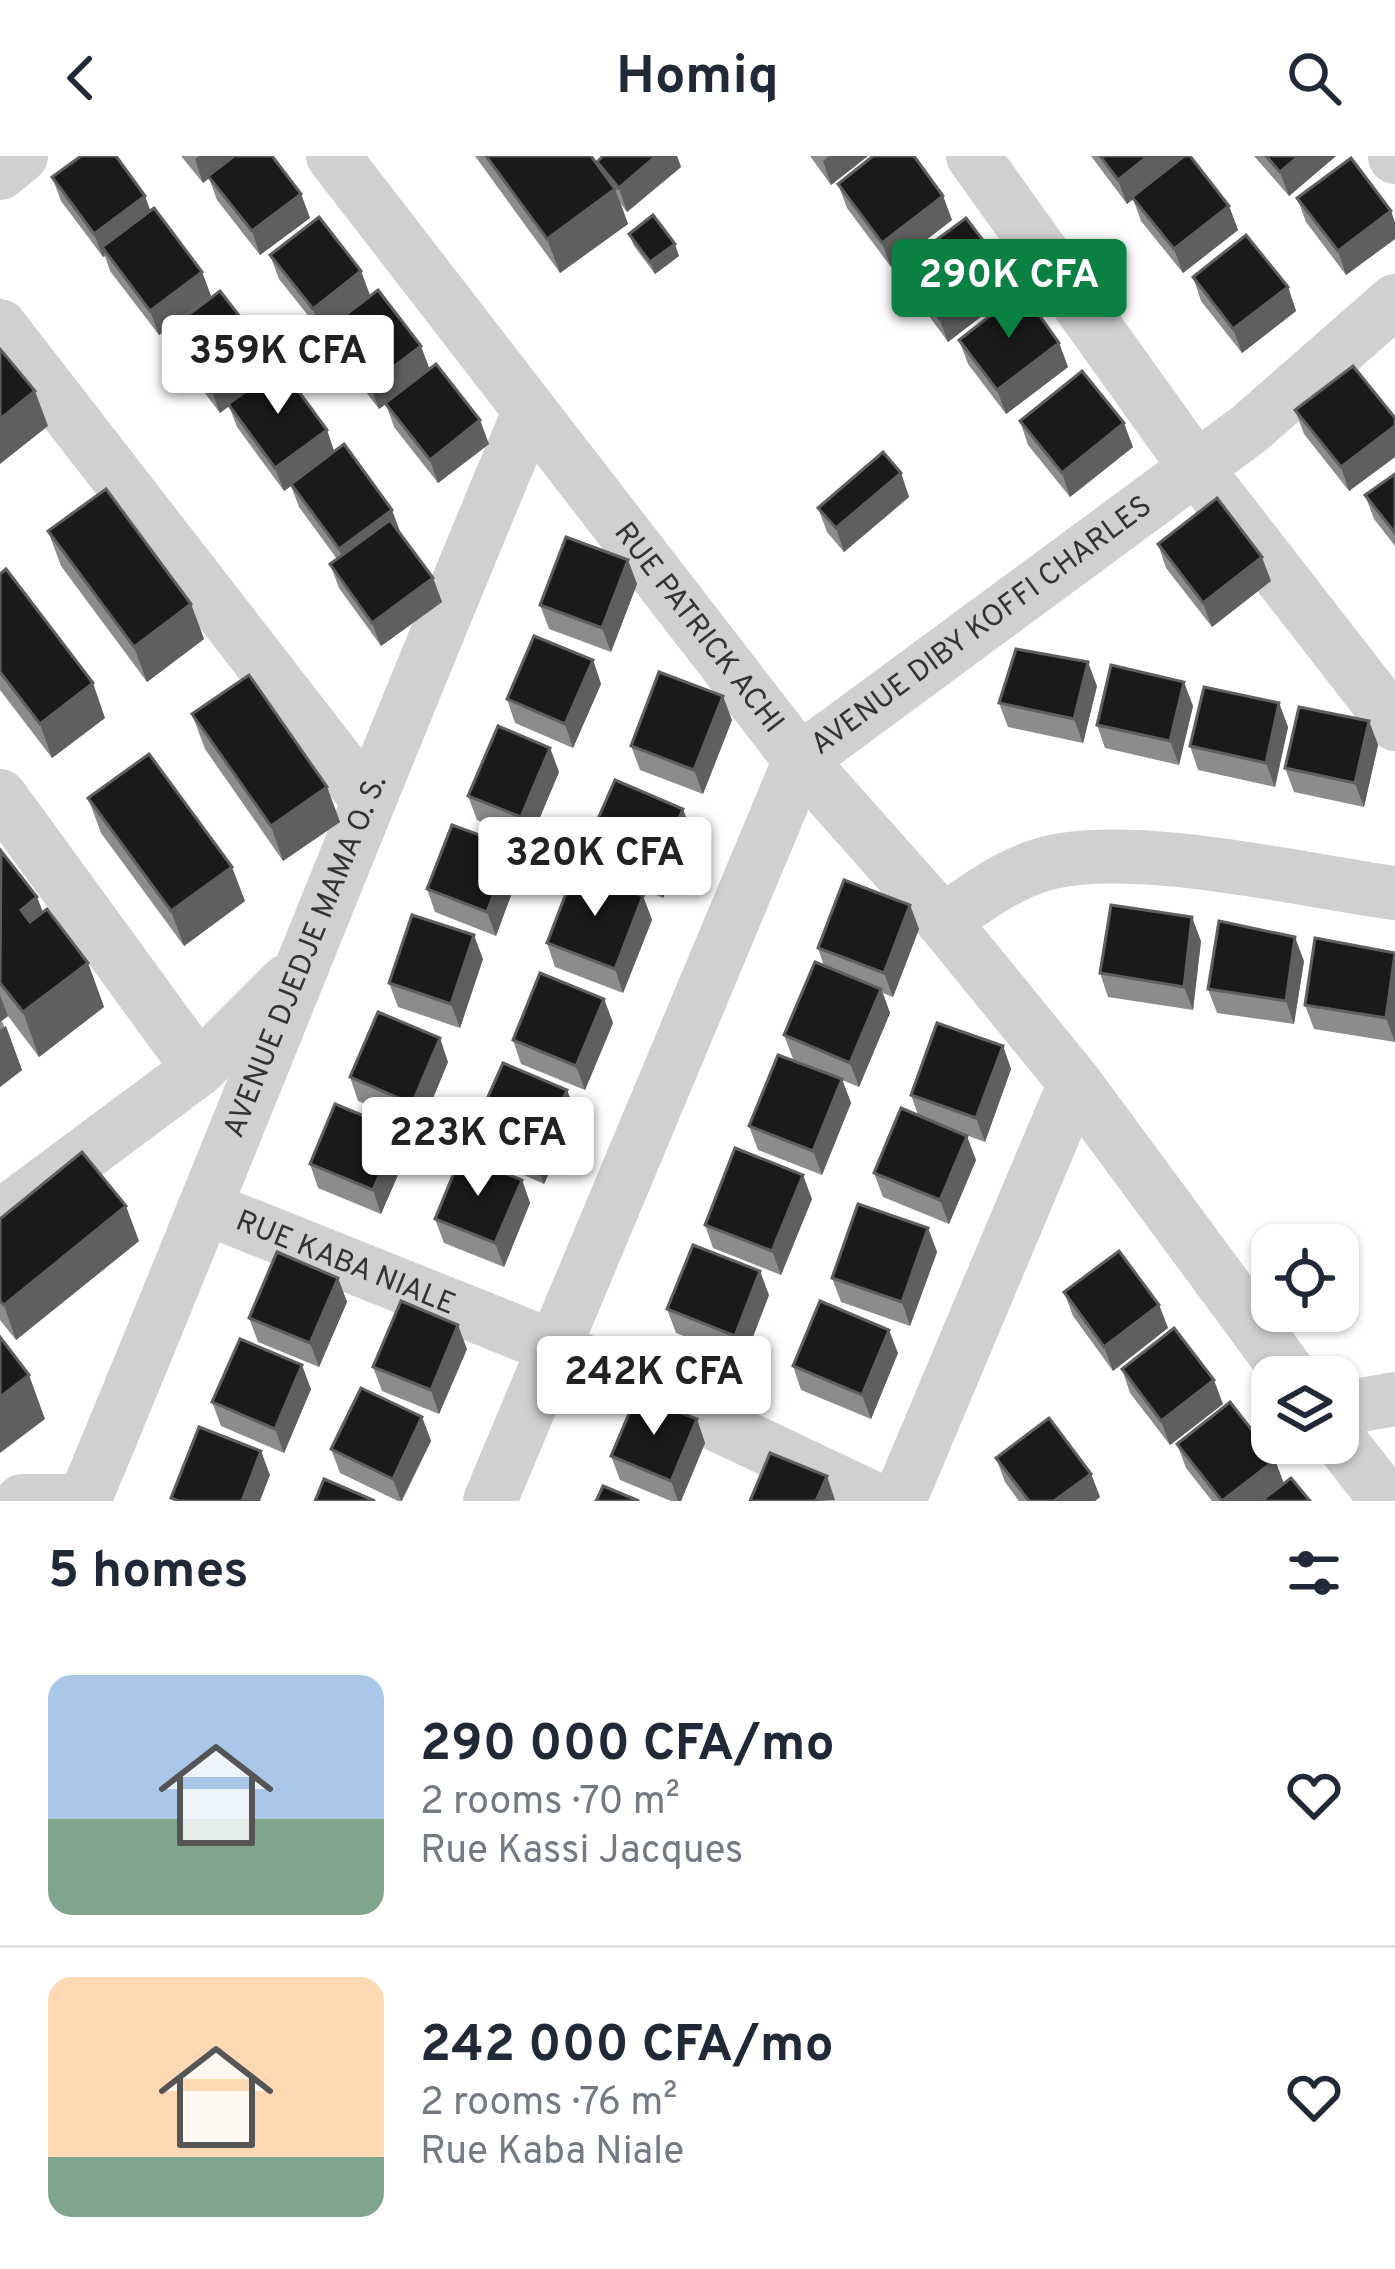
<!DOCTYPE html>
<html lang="en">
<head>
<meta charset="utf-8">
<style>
  :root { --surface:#fff; --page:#f6f6f7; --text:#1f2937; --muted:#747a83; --line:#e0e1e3; --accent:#0b8043 }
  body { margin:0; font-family:Overpass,sans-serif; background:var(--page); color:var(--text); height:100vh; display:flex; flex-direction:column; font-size:45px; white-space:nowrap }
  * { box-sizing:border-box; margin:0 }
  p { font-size:39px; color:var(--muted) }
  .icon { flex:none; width:66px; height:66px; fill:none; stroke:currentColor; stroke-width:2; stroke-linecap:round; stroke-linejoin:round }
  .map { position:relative; height:1345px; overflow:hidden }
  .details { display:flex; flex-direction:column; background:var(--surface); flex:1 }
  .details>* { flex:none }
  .buttons { position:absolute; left:1251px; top:1068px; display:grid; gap:24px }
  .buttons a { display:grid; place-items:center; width:108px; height:108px; border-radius:24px; background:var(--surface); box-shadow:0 3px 9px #0004; font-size:60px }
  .price { position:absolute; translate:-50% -102px; padding:0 27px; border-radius:12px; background:#fff; color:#222; font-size:39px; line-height:78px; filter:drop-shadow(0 3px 6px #0008) }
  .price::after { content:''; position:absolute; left:50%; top:72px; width:36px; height:27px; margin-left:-18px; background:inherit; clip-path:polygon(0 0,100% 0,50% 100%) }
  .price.active { background:var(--accent); color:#fff }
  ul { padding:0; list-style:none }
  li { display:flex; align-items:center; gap:36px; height:300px; padding:0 48px }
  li+li { border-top:3px solid var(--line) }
  li span { display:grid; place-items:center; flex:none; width:336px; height:240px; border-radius:24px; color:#555 }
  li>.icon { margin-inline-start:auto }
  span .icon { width:144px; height:144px; fill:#fffc; stroke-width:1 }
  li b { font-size:51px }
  h2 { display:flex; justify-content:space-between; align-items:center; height:144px; padding:0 48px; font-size:51px }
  header { display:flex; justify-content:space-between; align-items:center; height:156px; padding:0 48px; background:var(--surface); font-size:54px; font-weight:700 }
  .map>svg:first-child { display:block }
</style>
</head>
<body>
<header><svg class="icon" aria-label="back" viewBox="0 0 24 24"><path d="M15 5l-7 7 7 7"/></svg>Homiq<svg class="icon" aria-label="search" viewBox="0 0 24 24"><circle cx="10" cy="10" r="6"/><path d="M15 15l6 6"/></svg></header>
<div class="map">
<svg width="1395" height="1345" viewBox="0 0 1395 1345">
  <rect width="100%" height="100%" fill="#fff"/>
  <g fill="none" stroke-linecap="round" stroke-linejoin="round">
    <g stroke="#d0d0d0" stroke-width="54">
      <path id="s1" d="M333,0L800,604L943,765L1075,927L1292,1221"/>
      <path d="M973,0L1196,312L1395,568"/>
      <path d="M1395,0V1"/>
      <path d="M0,17L21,0"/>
      <path d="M0,170L366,642"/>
      <path d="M0,640L199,913"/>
      <path d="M943,765C976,743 1008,717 1048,707C1137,685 1299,724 1395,737"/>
      <path id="s2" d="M206,1052L554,1191L878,1345"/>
      <path d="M0,1061L199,913L287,825"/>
      <path d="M1338,1253L1395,1243"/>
      <path d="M1338,1282L1387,1345"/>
      <path d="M22,1345H62"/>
      <path id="s3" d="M84,1345C235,984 376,619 528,259"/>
      <path id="s4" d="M490,1345L800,604L1249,273L1395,145"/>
      <path d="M899,1345L1075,927"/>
    </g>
  </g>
  <g fill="#8c8c8c">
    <path d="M181,0H272L301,38L310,62L260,99L217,44L209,22L203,27Z"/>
    <path d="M475,0H591L598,9L603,0H677L681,11L627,56L621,48L628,68L560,117Z"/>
    <path d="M810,0H868L831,29Z"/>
    <path d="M1091,0H1183L1229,50L1238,74L1183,117L1141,65L1133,43L1127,48Z"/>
    <path d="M1254,0H1336L1289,40Z"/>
    <path d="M52,21L151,55L202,116L211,140L159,179L110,115L105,100L103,101L61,45Z"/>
    <path d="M838,28L943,40L952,64L891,111L847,52Z"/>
    <path d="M1297,42L1391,55L1395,67V83L1346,119L1306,66Z"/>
    <path d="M629,78L679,100L655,118L634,90Z"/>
    <path d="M270,99L370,139L322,177L279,123Z"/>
    <path d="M901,110L1004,112L1013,136L948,186L910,134Z"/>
    <path d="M1193,121L1288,131L1296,155L1242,197L1201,145Z"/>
    <path d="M327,173L429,213L489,288L438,327L394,271L386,248L379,253L336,197Z"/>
    <path d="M167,175L273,215L327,274L334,295L401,378L433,422L442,446L381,490L339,432L330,408L337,403L299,351L291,330L284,335L237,271L229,250L220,257L176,199Z"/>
    <path d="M959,184L1059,187L1068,211L1006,258L968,208Z"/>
    <path d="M1295,254L1395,262V301L1349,335L1304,278Z"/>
    <path d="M1020,265L1133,291L1070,341L1028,289Z"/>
    <path d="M901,317L909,341L844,396L827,376L818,352Z"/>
    <path d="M1395,318V390L1374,363L1365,339Z"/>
    <path d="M48,375L191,448L204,483L147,526L61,410Z"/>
    <path d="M1158,388L1271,425L1212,471L1166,412Z"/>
    <path d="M628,404L637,428L611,496L549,473L540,449Z"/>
    <path d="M0,418L105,562L52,602L0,534Z"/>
    <path d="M593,504L601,528L573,592L515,567L507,543Z"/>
    <path d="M1097,530L1083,587L1008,571L999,547Z"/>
    <path d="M1279,547L1288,571L1275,631L1198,614L1190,590Z"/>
    <path d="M1193,550L1179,609L1105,592L1097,569Z"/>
    <path d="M192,558L327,631L340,666L283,705L205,593Z"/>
    <path d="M732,564L703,638L640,614L631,590Z"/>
    <path d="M1369,565L1378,589L1364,651L1294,636L1285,612Z"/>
    <path d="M550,592L559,616L530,685L477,664L468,640Z"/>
    <path d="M88,642L245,745L184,790L101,677Z"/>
    <path d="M692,677L663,742L596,712L587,688Z"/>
    <path d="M512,691L520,715L496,780L435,756L427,733Z"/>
    <path d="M0,696L37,741L43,756L88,807L104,851L39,901L8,860L2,865L22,914L0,931Z"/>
    <path d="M643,740L652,764L623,837L555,811L547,787Z"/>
    <path d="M910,749L919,773L893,841L883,837L890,857L859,931L842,924L851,947L822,1019L758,994L749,970L837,921L793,903L784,879L824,810L818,792Z"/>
    <path d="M1201,785L1193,854L1108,841L1100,817Z"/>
    <path d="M1395,797V886L1314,873L1305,849Z"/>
    <path d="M483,803L460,872L398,851L389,827Z"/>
    <path d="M1304,805L1294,868L1217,857L1208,833Z"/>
    <path d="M604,843L613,867L585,934L521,908L513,884Z"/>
    <path d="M1003,890L1011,913L985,986L966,979L976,1004L949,1068L883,1041L874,1017L918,959L911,939Z"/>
    <path d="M448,906L421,971L358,945L350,921Z"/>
    <path d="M567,934L576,958L544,1028L481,1000L472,977Z"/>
    <path d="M407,998L381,1058L318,1032L310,1008Z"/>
    <path d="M522,1024L530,1047L504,1111L444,1087L435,1063Z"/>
    <path d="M812,1043L781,1119L713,1092L705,1069Z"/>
    <path d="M0,1063L139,1085L16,1184L0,1164Z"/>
    <path d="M928,1072L937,1096L910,1170L841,1146L832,1122Z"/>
    <path d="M338,1122L347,1146L319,1211L258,1186L249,1162Z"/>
    <path d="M1064,1136L1159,1149L1168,1172L1113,1215L1073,1160Z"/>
    <path d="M769,1139L744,1204L676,1177L667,1153Z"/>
    <path d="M467,1193L439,1258L382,1235L373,1211Z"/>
    <path d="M898,1197L871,1263L801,1234L793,1210Z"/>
    <path d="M1122,1213L1223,1248L1170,1289L1130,1237Z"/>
    <path d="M311,1233L284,1297L221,1270L212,1246Z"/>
    <path d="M422,1261L431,1285L402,1345H398L340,1317L331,1293Z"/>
    <path d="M697,1263L705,1287L681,1345H671L620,1324L611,1300Z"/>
    <path d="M1177,1288L1275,1304L1284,1328L1310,1345H1212L1186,1312Z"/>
    <path d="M996,1302L1091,1318L1100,1341L1095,1345H1019L1005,1326Z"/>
  </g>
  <g fill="#5f5f5f">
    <path d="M199,0H236L203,27L195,3Z"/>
    <path d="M656,0H677L681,11L627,56L619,32Z"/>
    <path d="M829,0H868L831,29L823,5Z"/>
    <path d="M1148,0H1183L1184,3L1127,48L1118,24Z"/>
    <path d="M1299,0H1336L1289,40L1280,16Z"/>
    <path d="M615,33L628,68L560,117L547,83Z"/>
    <path d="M301,38L310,62L260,99L252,75Z"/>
    <path d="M145,40L154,64L102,91L105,100L103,101L94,78Z"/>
    <path d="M943,40L952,64L891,111L882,87Z"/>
    <path d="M1229,50L1238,74L1183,117L1174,93Z"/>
    <path d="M1391,55L1395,67V83L1346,119L1338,95Z"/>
    <path d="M675,88L679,100L655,118L650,106Z"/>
    <path d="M1004,112L1013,136L948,186L939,162Z"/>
    <path d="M361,115L370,139L322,177L313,153Z"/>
    <path d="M202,116L211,140L159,179L150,155Z"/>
    <path d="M1288,131L1296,155L1242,197L1233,173Z"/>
    <path d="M1059,187L1068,211L1006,258L997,234Z"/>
    <path d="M421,190L430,214L379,253L370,229Z"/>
    <path d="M265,193L274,216L220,257L211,233Z"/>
    <path d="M35,235L48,270L0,308V263Z"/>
    <path d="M480,264L489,288L438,327L430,304Z"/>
    <path d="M1124,267L1133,291L1070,341L1062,317Z"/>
    <path d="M1395,270V301L1349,335L1341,311Z"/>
    <path d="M327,274L335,298L284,335L275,312Z"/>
    <path d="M901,317L909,341L844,396L836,372Z"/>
    <path d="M392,354L401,378L348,417L339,393Z"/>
    <path d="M1262,401L1271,425L1212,471L1203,447Z"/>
    <path d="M628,404L637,428L611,496L602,472Z"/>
    <path d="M433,422L442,446L381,490L372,467Z"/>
    <path d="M191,448L204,483L147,526L134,491Z"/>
    <path d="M593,504L601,528L573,592L565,568Z"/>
    <path d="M1088,506L1097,530L1083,587L1074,563Z"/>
    <path d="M1184,526L1193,550L1179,609L1170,585Z"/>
    <path d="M93,527L105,562L52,602L40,568Z"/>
    <path d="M723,540L732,564L703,638L694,614Z"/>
    <path d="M1279,547L1288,571L1275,631L1266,607Z"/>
    <path d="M1369,565L1378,589L1364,651L1355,627Z"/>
    <path d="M550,592L559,616L530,685L521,661Z"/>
    <path d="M327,631L340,666L283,705L271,670Z"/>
    <path d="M683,653L692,677L663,742L654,718Z"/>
    <path d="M512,691L520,715L496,780L487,756Z"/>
    <path d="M232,711L245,745L184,790L171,755Z"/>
    <path d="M643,740L652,764L623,837L615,813Z"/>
    <path d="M37,741L53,785L37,798L21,754Z"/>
    <path d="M910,749L919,773L893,841L884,817Z"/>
    <path d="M1192,761L1201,785L1193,854L1184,831Z"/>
    <path d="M474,779L483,803L460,872L451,848Z"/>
    <path d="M1295,781L1304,805L1294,868L1286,845Z"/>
    <path d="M88,807L104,851L39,901L23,856Z"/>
    <path d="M1395,807V886L1386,862Z"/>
    <path d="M881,833L890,857L859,931L850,907Z"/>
    <path d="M0,839L8,860L0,866Z"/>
    <path d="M604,843L613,867L585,934L576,910Z"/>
    <path d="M6,870L22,914L0,931V874Z"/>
    <path d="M440,882L448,906L421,971L412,948Z"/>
    <path d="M1003,890L1011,913L985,986L976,962Z"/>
    <path d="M842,923L851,947L822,1019L813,995Z"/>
    <path d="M567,934L576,958L544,1028L535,1004Z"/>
    <path d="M398,974L407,998L381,1058L373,1034Z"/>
    <path d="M967,980L976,1004L949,1068L940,1044Z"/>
    <path d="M803,1019L812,1043L781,1119L772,1095Z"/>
    <path d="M522,1024L530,1047L504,1111L495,1087Z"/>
    <path d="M126,1050L139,1085L16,1184L4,1149Z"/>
    <path d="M928,1072L937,1096L910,1170L902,1146Z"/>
    <path d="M760,1115L769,1139L744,1204L735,1180Z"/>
    <path d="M338,1122L347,1146L319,1211L310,1187Z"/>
    <path d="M1159,1149L1168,1172L1113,1215L1104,1191Z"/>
    <path d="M458,1169L467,1193L439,1258L431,1234Z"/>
    <path d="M889,1174L898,1197L871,1263L862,1239Z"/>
    <path d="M302,1209L311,1233L284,1297L275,1273Z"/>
    <path d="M29,1219L45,1263L0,1297V1241Z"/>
    <path d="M1214,1224L1223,1248L1170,1289L1161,1265Z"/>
    <path d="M422,1261L431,1285L401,1345L393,1323Z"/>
    <path d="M697,1263L705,1287L681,1345H678L671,1325Z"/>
    <path d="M261,1295L270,1319L260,1345H242Z"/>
    <path d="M1275,1304L1284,1328L1262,1345H1222Z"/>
    <path d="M1091,1318L1100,1341L1095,1345H1054Z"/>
    <path d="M827,1320L835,1344L816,1345Z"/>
  </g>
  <g fill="#1a1a1a" stroke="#5f5f5f" stroke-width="3">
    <path d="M81,0H116L145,40L94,78L52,21Z"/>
    <path d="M234,0H272L301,38L252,75L208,20Z"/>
    <path d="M486,0H591L615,33L547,83Z"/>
    <path d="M603,0H656L619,32L597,6Z"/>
    <path d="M873,0H914L943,40L882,87L838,28Z"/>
    <path d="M1100,0H1148L1118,24Z"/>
    <path d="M1184,0H1190L1229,50L1174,93L1132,41Z"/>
    <path d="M1266,0H1299L1280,16Z"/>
    <path d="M1351,2L1391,55L1338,95L1297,42Z"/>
    <path d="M154,52L202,116L150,155L102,91Z"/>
    <path d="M653,59L675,88L650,106L629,78Z"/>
    <path d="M319,61L361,115L313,153L270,99Z"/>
    <path d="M966,62L1004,112L939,162L901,110Z"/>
    <path d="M1246,79L1288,131L1233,173L1193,121Z"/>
    <path d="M378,134L421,190L370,229L327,173Z"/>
    <path d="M220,135L265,193L211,233L167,175Z"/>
    <path d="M1022,135L1059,187L997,234L959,184Z"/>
    <path d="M0,193L35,235L0,263Z"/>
    <path d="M436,208L480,264L430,304L385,247Z"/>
    <path d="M280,210L327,274L275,312L228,248Z"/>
    <path d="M1353,210L1395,262V270L1341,311L1295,254Z"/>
    <path d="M1082,215L1124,267L1062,317L1020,265Z"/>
    <path d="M344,288L392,354L339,393L291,328Z"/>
    <path d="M883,296L901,317L836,372L818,352Z"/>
    <path d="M1395,318V377L1365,339Z"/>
    <path d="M106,333L191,448L134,491L48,375Z"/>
    <path d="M1217,342L1262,401L1203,447L1158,388Z"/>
    <path d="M390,364L433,422L372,467L330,408Z"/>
    <path d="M566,381L628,404L602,472L540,449Z"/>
    <path d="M6,413L93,527L40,568L0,516V418Z"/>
    <path d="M534,480L593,504L565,568L507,543Z"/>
    <path d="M1016,493L1088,506L1074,563L999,547Z"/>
    <path d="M1111,509L1184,526L1170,585L1097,569Z"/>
    <path d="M659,516L723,540L694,614L631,590Z"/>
    <path d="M249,519L327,631L271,670L192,558Z"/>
    <path d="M1204,531L1279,547L1266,607L1190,590Z"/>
    <path d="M1299,551L1369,565L1355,627L1285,612Z"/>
    <path d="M498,570L550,592L521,661L468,640Z"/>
    <path d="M149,598L232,711L171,755L88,642Z"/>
    <path d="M615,624L683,653L654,718L587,688Z"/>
    <path d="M452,669L512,691L487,756L427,733Z"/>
    <path d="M1,695L37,741L21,754L30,766L47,753L88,807L23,856L0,827Z"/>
    <path d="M575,714L643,740L615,813L547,787Z"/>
    <path d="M844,724L910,749L884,817L818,792Z"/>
    <path d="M1111,749L1192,761L1184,831L1100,817Z"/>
    <path d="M412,759L474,779L451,848L389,827Z"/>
    <path d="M1219,765L1295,781L1286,845L1208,833Z"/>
    <path d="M1315,782L1395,797L1386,862L1305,849Z"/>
    <path d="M815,806L881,833L850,907L784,879Z"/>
    <path d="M540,817L604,843L576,910L513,884Z"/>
    <path d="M378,856L440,882L412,948L350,921Z"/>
    <path d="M937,867L1003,890L976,962L911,939Z"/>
    <path d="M778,899L842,923L813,995L749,970Z"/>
    <path d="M503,907L567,934L535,1004L472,977Z"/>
    <path d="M335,948L398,974L373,1034L310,1008Z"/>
    <path d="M901,952L967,980L940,1044L874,1017Z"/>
    <path d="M735,992L803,1019L772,1095L705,1069Z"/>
    <path d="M82,996L126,1050L4,1149L0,1145V1063Z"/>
    <path d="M461,1000L522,1024L495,1087L435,1063Z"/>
    <path d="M858,1048L928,1072L902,1146L832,1122Z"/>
    <path d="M693,1089L760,1115L735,1180L667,1153Z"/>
    <path d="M1119,1095L1159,1149L1104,1191L1064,1136Z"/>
    <path d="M277,1096L338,1122L310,1187L249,1162Z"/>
    <path d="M401,1145L458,1169L431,1234L373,1211Z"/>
    <path d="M820,1145L889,1174L862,1239L793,1210Z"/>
    <path d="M1174,1172L1214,1224L1161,1265L1122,1213Z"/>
    <path d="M0,1181L29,1219L0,1241Z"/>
    <path d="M240,1183L302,1209L275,1273L212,1246Z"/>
    <path d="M361,1232L422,1261L393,1323L331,1293Z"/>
    <path d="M637,1239L697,1263L671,1325L611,1300Z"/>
    <path d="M1230,1246L1275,1304L1222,1345L1177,1288Z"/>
    <path d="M1049,1262L1091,1318L1054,1345H1029L996,1302Z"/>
    <path d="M199,1271L261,1295L242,1345H179L171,1342Z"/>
    <path d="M770,1297L827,1320L816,1345H750Z"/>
    <path d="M1291,1322L1310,1345H1261Z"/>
    <path d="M324,1323L375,1345H315Z"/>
    <path d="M603,1330L639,1345H596Z"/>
  </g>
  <g text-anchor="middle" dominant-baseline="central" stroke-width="12" stroke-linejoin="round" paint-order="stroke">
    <g font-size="30" fill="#333" stroke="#fff">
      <text stroke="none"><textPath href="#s4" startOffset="1029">AVENUE DIBY KOFFI CHARLES</textPath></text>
      <text stroke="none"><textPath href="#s1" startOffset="597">RUE PATRICK ACHI</textPath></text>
      <text stroke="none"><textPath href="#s3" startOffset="588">AVENUE DJEDJE MAMA O. S.</textPath></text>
      <text stroke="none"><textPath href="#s2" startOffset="150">RUE KABA NIALE</textPath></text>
    </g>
  </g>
</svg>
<div class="buttons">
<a><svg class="icon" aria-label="locate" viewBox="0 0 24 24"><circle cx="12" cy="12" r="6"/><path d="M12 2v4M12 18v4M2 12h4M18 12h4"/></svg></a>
<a><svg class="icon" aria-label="layers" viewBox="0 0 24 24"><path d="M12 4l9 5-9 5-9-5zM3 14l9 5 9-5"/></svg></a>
</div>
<b class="price active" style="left:1009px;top:185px">290K CFA</b>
<b class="price" style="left:278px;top:261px">359K CFA</b>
<b class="price" style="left:595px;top:763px">320K CFA</b>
<b class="price" style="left:478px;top:1043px">223K CFA</b>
<b class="price" style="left:654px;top:1282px">242K CFA</b>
</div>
<section class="details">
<h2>5 homes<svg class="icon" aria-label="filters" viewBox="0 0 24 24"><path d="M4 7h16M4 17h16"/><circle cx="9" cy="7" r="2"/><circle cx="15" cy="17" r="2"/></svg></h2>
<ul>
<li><span style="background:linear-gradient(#a9c7e8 60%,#7fa58c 0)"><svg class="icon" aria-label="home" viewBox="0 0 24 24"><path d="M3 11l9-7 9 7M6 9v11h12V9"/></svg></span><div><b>290 000 CFA/mo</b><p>2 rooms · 70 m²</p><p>Rue Kassi Jacques</p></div><svg class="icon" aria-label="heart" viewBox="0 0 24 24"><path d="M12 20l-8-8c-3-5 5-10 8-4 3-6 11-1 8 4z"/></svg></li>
<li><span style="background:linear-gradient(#ffd9b3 75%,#7fa58c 0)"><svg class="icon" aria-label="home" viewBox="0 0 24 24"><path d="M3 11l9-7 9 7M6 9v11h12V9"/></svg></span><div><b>242 000 CFA/mo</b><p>2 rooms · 76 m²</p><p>Rue Kaba Niale</p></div><svg class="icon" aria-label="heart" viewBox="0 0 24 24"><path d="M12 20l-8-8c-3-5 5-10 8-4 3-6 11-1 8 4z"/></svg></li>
</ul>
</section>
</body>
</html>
